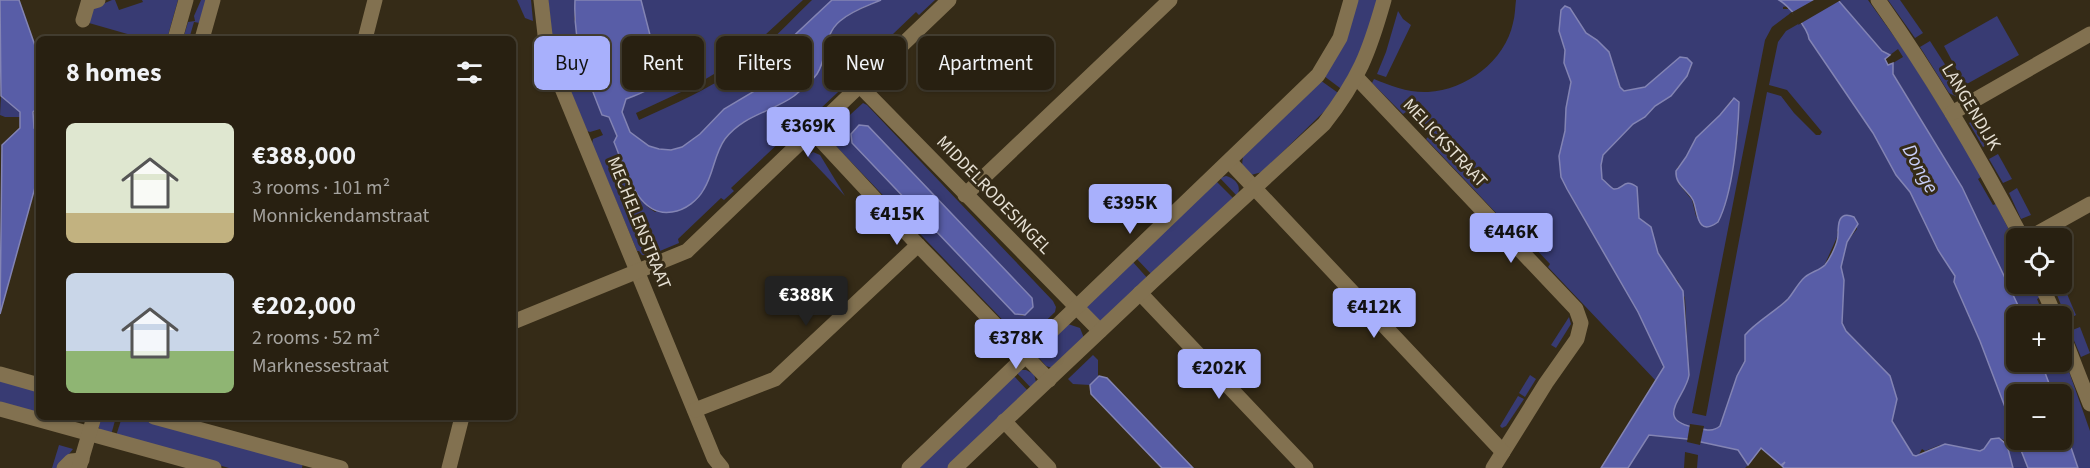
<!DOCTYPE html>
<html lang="en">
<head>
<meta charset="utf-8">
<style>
  :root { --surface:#282011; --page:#30281a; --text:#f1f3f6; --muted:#a5a39f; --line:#443e31; --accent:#a8b0fc }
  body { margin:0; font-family:"Source Sans 3",sans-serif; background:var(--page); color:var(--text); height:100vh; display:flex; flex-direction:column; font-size:22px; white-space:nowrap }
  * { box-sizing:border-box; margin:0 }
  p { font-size:20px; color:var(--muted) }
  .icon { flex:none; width:33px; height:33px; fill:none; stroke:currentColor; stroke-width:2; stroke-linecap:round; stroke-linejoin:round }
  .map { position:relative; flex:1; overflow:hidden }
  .drawer { position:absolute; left:36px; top:36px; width:480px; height:384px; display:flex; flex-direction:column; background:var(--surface); border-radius:9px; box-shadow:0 2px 4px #0004,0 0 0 2px var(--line) }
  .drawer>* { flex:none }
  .banner { position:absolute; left:534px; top:36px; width:570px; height:54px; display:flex; gap:12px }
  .controls { position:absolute; left:2006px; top:228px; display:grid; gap:12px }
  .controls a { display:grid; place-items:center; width:66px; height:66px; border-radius:9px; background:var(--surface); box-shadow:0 2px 4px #0004,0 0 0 2px var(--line); font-size:30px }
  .price { position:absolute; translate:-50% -51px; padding:0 14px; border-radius:6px; background:var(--accent); color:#111; font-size:20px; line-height:39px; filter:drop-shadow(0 2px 3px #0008) }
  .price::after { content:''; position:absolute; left:50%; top:36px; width:18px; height:14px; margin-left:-9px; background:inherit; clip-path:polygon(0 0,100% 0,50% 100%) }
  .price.current { background:#222; color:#fff }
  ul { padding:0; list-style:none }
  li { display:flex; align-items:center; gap:18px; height:150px; padding:0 30px }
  li span { display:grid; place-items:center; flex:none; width:168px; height:120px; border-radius:9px; color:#555 }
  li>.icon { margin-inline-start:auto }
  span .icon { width:72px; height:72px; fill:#fffc; stroke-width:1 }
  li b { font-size:26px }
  h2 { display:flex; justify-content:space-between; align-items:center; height:72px; padding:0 30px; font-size:26px }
  .chip { padding:0 21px; border-radius:9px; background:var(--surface); box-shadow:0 2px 4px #0004,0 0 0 2px var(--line); font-size:21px; line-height:54px }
  .chip.current { background:var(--accent); color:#111 }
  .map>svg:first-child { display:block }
</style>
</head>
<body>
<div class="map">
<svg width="2090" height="468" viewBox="0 0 2090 468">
  <rect width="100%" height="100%" fill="#352b17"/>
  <g fill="#383b73" fill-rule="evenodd">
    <path d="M112,0H115L119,10L143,2L142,0H178L167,39H145L89,23L93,8Z"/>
    <path d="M201,0H207L200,23L194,22L189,39H183L188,22L195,21L194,16Z"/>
    <path d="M517,0H531L533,21L525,18Z"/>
    <path d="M548,0H575L574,19L617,136L614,142C624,166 632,198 655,212L709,180L718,150L733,129L743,122L777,105L815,76L833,29L840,20L850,14L881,0H935L919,15L916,12L870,56L872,60L784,143L781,141L731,188L734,191L724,200L721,198L678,239L679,243L648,256L642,255L639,251H637L592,144L593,139L603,135L600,129L590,132L587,131L554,51Z"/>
    <path d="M641,0H803L739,59L694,86L636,113L639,120C674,104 710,89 741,66C767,47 789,22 812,0H832L778,56L771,78L763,86L724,109L700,134L682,147L671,150L659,149L649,146L630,132L622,112L626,99C643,92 656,91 659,70Z"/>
    <path d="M1355,0H1381L1344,91L1324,76Z"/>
    <path d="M1516,0H1779L1788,6L1783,7V9H1788V7L1792,12L1772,27L1765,40L1692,413L1706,416L1767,92L1781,96L1794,113L1816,135H1820L1822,132L1787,90L1769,85L1778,42L1786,31L1800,23L1808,32L1809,39L1873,133L1896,175L1910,192L1938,250L1955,276L1954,282L1980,341L2028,468H2013L2004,440L1999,438L1991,439L1984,449L1980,451L1940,445L1925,451L1922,449L1918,456L1913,455L1892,421L1897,399L1890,376L1846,331L1842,323L1844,280L1841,267L1847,242L1857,229V221L1852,216L1837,232L1838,235L1824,266L1805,277L1789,298L1745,335V361L1737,376L1720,426C1713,432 1706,430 1698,428C1651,421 1686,397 1689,375L1685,298L1678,281L1670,273L1658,253L1651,227L1639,218L1637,187C1624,177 1622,190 1614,189C1612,189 1605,181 1602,179L1601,165L1603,155L1633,124L1645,117L1655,106L1671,96L1691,68L1692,63L1685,57H1680L1645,87L1624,91L1620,87L1609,52L1594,38L1586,33L1570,8L1565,6L1561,10L1559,31L1565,50L1564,63L1571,82L1566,108L1565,131L1559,156L1567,189L1638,312L1664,367L1656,381L1548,267L1550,264L1518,230L1515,233L1426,139L1429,136L1406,112L1403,114L1372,83L1374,79C1391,86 1409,93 1428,92C1466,90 1505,61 1513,23C1515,16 1515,8 1516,0ZM1732,99L1739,102L1738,136L1725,202L1718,222L1713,225L1704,226L1696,216L1692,200L1678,183L1677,168L1686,157L1696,138L1720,115Z"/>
    <path d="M1838,0H1868L1911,60L1982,176L1978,179L1993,205L1996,204L2016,244V284H2035L2041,297L2037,299L2044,316H2023L1962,187L1893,73V63L1903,57L1898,49L1890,55L1882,51Z"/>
    <path d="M1888,0H1900L1923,33L1915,38Z"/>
    <path d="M1398,11L1403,19L1411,25L1386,77L1377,74L1386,52Z"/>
    <path d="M1997,16L2019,55L1965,85L1944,46Z"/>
    <path d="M1930,41L1966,97L1959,98L1949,93L1920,47Z"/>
    <path d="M1320,80L1341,95L1262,172L1251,175L1242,165L1243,156Z"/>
    <path d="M1,96L20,112V117H5L0,115Z"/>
    <path d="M863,103L867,105L1053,301L1056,307L1055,312L1028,338H1023L1018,336L830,140L828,135ZM859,126L868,127L1032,298L1033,307L1023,316L1015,314L852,143L851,134Z"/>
    <path d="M1978,117L1992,142L1983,147L1969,123Z"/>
    <path d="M813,152L820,155L845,196L807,156Z"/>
    <path d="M1998,154L2012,179L2003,183L1989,159Z"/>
    <path d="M1226,176C1236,179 1242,186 1237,196L1220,178Z"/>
    <path d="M1216,181L1234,199L1153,276L1136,258Z"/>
    <path d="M2017,188L2031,215L2021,219L2009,193Z"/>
    <path d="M1132,261L1149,280L1102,323L1086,307Z"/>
    <path d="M2064,287L2076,315L2067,320L2055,290Z"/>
    <path d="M1569,317L1571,324L1556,348L1551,345Z"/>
    <path d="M1068,324L1080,328L1084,338L1052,368L1046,366L1039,358L1041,349Z"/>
    <path d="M2080,327L2090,353L2081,357L2070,331Z"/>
    <path d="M2061,349L2090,431V468H2078L2061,418V394H2053L2041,362H2061Z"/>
    <path d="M1093,355L1098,360V378L1090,385L1073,384L1068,379Z"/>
    <path d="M1019,370H1026L1034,374L1036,382L1033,390L1016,372Z"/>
    <path d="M1013,375L1030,393L951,468H915Z"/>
    <path d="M1530,375L1536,379L1525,397L1519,393Z"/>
    <path d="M0,378L39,388V415L0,404Z"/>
    <path d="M1518,396L1524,399L1506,426L1502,428L1500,426Z"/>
    <path d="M99,417H116L111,435L103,432L99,428Z"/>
    <path d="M122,417H141L303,462L302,468H229L116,436Z"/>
    <path d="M1649,435L1687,439L1738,450L1748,465L1745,468H1697L1698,455L1685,452L1684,468H1628Z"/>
    <path d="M59,445L73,449L58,468H52Z"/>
  </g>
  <g fill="#585da7" stroke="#8384b4" stroke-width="1.5">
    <path d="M0,0H19L39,57V106L33,112L34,128L39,132V173L0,314L2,145L20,128V112L1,96Z"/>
    <path d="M575,0H641L659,70C656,91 643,92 626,99L622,112L630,132L649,146L659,149L671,150L682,147L700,134L724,109L763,86L771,78L783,46L832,0H881C867,6 851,11 840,21C823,35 828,57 817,74C812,81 801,90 794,96C772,112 743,115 725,139C714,154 714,173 704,189C698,200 686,210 672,212C637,218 625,168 614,142L617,136L609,117L602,115C586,75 573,44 575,0Z"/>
    <path d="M1779,0H1838L1882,51L1890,55L1885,59L1888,65L1893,63V74L1962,187L2023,316H2016V362H2041L2053,394H2016V436L1980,341L1954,282L1955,276L1938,250L1910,192L1896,175L1873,133L1809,39C1808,28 1788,5 1779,0Z"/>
    <path d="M1565,6L1570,8L1586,33L1597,40L1609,52L1620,87L1624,91L1645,87L1680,57L1687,58L1692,63L1687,76L1671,96L1655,106L1645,117L1633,124L1603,155L1601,165L1602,179C1605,181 1612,189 1614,189C1623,190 1624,177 1637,187L1639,218L1651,227L1658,253L1683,291L1689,375C1686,397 1651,421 1698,428C1706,430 1713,432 1720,426L1737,376L1745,361V335C1757,321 1775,312 1788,299C1794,292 1798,283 1805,277C1811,272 1820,270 1825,265C1830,259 1838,243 1838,235C1838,225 1838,210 1854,217L1858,224L1847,242L1841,267L1844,280L1842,323L1846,331L1890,376L1897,399L1892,421L1913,455L1916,456L1945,444L1980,451L1984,449L1991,439L1999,438L2007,445L2013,468H1784L1782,466L1785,462L1781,465L1761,448L1748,465L1738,450L1687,439L1649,435L1628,468H1601L1664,367L1638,312L1567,189L1561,177L1559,156L1565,131L1566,108L1571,82L1564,63L1565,50L1559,31L1561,10Z"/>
    <path d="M1734,98L1739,102C1738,135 1733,193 1718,222C1696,238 1698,211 1693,200C1687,189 1675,185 1676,171L1686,157L1696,138L1720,115Z"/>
    <path d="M859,125L868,126L1032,298L1033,307L1025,315L1015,314L852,143L851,134Z"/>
    <path d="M1099,376L1107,378L1193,468H1162L1091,394L1090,385Z"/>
    <path d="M2061,418L2078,468H2028L2017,440H2061Z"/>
  </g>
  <g fill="#352b17">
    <path d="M1814,0H1841L1798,25L1799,23L1792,13L1789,14Z"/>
    <path d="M1690,424L1704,426L1700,445L1687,442Z"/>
  </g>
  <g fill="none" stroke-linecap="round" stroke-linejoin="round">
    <g stroke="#827150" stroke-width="15">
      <path d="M541,0L547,52L714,458L722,468"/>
      <path d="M1878,0C1932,76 1979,156 2022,238"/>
      <path d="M83,20L88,3L98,0"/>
      <path d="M175,39L186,0"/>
      <path d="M202,39L213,0"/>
      <path d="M365,39L375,0"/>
      <path d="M1357,78L1576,309L1581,323L1577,339L1546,383L1493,468"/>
      <path d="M860,86L1100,331"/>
      <path d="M1952,113L2090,34"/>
      <path d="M812,131L918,245L1049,380"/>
      <path d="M1230,162L1503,452"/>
      <path d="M965,195L1170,0"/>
      <path d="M2029,238L2090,204"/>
      <path d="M2041,284L2055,316"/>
      <path d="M1140,293L1306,468"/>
      <path d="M513,322L687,251L949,0"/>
      <path d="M2061,330L2090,404"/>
      <path d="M0,374L39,385"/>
      <path d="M0,409L214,468"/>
      <path d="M695,410L775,379L918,245"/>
      <path d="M154,417L341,468"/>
      <path d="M1004,421L1049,468"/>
      <path d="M64,468L71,461L82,460"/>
      <path d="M79,468L94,417"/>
      <path d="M449,468L462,417"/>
      <path d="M909,468L1318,75L1340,38L1351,0"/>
      <path d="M955,468L1153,281L1324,124C1359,79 1369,53 1384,0"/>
    </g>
  </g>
  <g text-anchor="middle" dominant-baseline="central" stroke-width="6" stroke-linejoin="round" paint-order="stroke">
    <g font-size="18" fill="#e6e0d4" stroke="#352b17">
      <text transform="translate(1971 107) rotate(59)">LANGENDIJK</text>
      <text transform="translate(1445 143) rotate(47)">MELICKSTRAAT</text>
      <text transform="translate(994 195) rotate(46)">MIDDELRODESINGEL</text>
      <text transform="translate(639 223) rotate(68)">MECHELENSTRAAT</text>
    </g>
    <g font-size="20" font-style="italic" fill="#c7cdf7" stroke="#352b17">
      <text transform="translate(1920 169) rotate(61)">Donge</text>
    </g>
  </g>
</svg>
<div class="controls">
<a><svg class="icon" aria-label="locate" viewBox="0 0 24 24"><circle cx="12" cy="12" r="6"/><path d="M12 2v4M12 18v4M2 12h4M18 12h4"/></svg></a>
<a>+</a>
<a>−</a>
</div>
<b class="price" style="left:808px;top:158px">€369K</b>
<b class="price" style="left:1130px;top:235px">€395K</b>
<b class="price" style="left:897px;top:246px">€415K</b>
<b class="price" style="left:1511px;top:264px">€446K</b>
<b class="price current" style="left:806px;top:327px">€388K</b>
<b class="price" style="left:1374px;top:339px">€412K</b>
<b class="price" style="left:1016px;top:370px">€378K</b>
<b class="price" style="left:1219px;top:400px">€202K</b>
<div class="banner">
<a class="chip current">Buy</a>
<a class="chip">Rent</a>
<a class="chip">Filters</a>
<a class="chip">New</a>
<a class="chip">Apartment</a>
</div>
<section class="drawer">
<h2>8 homes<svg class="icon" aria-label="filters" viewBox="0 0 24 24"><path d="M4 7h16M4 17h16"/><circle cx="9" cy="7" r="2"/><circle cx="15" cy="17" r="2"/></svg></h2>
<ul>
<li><span style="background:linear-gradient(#dfe7d0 75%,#c2b280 0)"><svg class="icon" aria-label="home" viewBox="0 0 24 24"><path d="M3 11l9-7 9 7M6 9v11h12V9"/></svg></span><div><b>€388,000</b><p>3 rooms · 101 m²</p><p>Monnickendamstraat</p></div></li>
<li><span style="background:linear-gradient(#c9d6e8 65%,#8fb573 0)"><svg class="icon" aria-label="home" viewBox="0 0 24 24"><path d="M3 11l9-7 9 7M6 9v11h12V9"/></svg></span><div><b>€202,000</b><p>2 rooms · 52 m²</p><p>Marknessestraat</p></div></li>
</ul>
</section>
</div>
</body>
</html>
